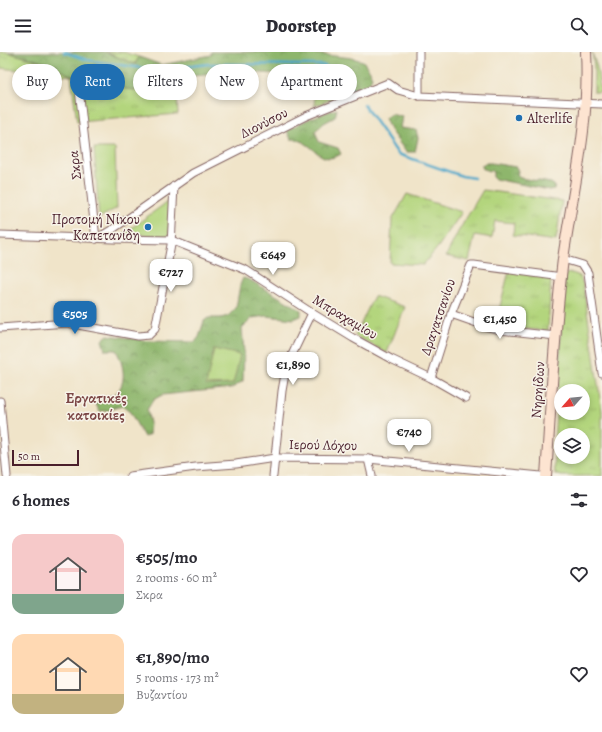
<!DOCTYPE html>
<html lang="en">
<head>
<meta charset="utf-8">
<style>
  :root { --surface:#fff; --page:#f7f7f7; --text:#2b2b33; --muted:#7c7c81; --accent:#1f6fb2 }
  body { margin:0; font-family:Alegreya,serif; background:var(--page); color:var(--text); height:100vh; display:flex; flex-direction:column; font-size:15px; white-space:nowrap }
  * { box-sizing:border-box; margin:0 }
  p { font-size:13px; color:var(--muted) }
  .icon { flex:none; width:22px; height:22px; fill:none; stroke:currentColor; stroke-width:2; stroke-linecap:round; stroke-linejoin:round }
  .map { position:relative; height:424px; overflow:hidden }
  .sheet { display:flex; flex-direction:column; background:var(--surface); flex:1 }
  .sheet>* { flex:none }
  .banner { position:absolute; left:12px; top:12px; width:400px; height:36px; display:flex; gap:8px }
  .needle { width:26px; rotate:243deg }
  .controls { position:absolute; left:554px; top:332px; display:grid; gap:8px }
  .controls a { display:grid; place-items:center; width:36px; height:36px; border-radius:50%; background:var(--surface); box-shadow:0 2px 6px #0003; font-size:20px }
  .scale { position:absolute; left:12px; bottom:10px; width:67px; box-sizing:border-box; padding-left:4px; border:2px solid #4a1f2b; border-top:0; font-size:11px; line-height:14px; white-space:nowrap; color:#4a1f2b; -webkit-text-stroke:3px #f7f3e8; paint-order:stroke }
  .price { position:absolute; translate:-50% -34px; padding:0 9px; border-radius:8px; background:#fff; color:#222; font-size:13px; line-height:26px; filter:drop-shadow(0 1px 2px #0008) }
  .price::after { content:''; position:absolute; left:50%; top:24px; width:12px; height:9px; margin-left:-6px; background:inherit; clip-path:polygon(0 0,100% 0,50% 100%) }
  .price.selected { background:var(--accent); color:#fff }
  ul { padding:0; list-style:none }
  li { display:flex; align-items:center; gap:12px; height:100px; padding:0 12px }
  li span { display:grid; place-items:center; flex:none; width:112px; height:80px; border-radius:12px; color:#555 }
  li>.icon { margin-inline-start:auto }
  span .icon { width:48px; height:48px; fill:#fffc; stroke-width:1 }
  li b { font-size:17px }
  h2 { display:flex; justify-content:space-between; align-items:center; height:48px; padding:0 12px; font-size:17px }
  .pill { padding:0 14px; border-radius:18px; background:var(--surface); box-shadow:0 2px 6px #0003; font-size:14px; line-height:36px }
  .pill.selected { background:var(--accent); color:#fff }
  header { display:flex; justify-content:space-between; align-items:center; height:52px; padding:0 12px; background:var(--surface); font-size:18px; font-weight:800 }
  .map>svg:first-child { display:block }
</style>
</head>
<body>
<header><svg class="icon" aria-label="menu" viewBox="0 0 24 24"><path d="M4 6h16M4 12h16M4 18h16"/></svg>Doorstep<svg class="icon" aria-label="search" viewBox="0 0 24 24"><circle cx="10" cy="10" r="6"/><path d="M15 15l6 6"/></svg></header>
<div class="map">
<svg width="602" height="424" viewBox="0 0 602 424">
  <defs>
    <pattern id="grass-tufts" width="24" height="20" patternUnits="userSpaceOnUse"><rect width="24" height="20" fill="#b3d57d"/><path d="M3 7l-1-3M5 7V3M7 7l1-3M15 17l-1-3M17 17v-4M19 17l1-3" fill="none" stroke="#9bb66c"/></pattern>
    <pattern id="forest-crowns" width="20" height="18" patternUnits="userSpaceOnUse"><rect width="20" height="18" fill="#8eb66c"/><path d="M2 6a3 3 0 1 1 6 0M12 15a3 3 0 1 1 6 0" fill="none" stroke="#769359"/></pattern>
  </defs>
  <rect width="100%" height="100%" fill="#f7f3e8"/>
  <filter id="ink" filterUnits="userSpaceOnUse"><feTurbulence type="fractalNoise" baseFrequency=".025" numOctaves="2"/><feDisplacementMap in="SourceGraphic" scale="8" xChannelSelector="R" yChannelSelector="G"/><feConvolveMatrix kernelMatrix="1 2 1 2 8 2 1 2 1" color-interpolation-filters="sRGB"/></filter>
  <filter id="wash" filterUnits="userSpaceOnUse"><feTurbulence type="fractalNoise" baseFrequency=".012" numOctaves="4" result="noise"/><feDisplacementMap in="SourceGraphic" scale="16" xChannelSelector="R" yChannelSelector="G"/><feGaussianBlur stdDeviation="0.9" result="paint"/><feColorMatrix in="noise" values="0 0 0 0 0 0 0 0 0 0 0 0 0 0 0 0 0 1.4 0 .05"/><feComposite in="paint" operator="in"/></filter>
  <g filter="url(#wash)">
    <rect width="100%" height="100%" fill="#f0e4c9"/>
    <g fill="url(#grass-tufts)" stroke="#7e7a54" fill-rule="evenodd">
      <path d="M0,0H7L47,11L72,24L165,32L176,25L178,62L77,70L71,24L0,16Z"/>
      <path d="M105,0H123L139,5L135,12Z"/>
      <path d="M592,0L597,15L601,40H594V15Z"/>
      <path d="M317,24L334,29L345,42L314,54Z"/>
      <path d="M483,138L562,149L556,189L513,183L514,171L495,169L492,186L475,183L469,209L446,204L458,180Z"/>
      <path d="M407,142L462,160L438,195L423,213L390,211L392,168Z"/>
      <path d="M509,219L551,225L548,279L495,274Z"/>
      <path d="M572,221L580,224L583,232L602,359V424H562L555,422L554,390L565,222ZM561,339H583V361H561ZM561,383H583V405H561Z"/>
      <path d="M374,244L405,255L387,301L355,284Z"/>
    </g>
    <g fill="url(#forest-crowns)" stroke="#6c6a4c">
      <path d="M7,0H105L135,12L139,5L162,13L211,3V0H301L352,6L363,9L370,19L372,26L368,32L345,42L334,29L317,24L245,20L176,25L165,32L146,39L106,35L72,24L47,11Z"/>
      <path d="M337,57L335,65L324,71L315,79L319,90L338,96L341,102C322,113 318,98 303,90C300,88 295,87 291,87L287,79C302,69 320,62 337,57Z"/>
      <path d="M391,62L402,65L400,76L416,78L418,86L415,100H406L390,78L385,66Z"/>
      <path d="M485,111H491L516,115L518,119L517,123L520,126L551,131L555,134L554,137L549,138L495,127L493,125V121L491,118L488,119L482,116V113Z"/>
      <path d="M243,226L250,228L301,258V264L294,267L266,264L252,266L242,276L244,301L243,329L232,336L162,343L153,348L147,358L150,371L149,383L144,385L130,360L122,354L106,359H99L96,352C98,350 101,348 104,346C107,344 113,344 116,341C128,330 123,311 116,298H105L102,288L108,283L150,289L195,290L199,285L204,269L208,266H221L228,264L236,256L240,233Z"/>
    </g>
    <g fill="#b3d57d" stroke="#7e7a54">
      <path d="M94,96H115L117,156L99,166Z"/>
      <path d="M170,148L169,184L123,182Z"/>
      <path d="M214,297L240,303L233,332L206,333Z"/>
    </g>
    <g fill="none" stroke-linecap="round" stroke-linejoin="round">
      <g stroke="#4da9cb" stroke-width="2.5">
        <path d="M64,0L87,8L155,18L209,12L322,13L337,19L353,38"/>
        <path d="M364,53L398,102L462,124L474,126"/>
      </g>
    </g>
  </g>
  <g filter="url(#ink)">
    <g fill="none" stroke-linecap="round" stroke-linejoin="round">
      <defs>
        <g id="street">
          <path d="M79,37L96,187"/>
          <path d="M419,44V0"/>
          <path d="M0,183L114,187L171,188L246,218L312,261L353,286L391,307L431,326L466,346"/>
          <path d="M96,187L113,177L193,121L306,64L388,31L398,38L419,44L602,52"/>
          <path d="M563,207L583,213L588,221L602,321"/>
          <path d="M451,262L488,275L500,278L556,284"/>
          <path d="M0,276L67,271L138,284L149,283L155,277L171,193L174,134"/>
          <path d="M431,326L451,262L471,213H474L562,225"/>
          <path d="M0,349L7,424"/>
          <path d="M368,407L372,424"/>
          <path d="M130,424L196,415L236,412L275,406L368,407L541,424"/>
          <path d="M273,424L282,339L285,322L291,305L312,261"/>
        </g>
        <path id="secondary" d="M546,424C551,352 554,279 563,207C573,137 590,71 586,0"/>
      </defs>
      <use href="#street" stroke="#846462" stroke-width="9"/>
      <use href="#secondary" stroke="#846462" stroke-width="12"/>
      <use href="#street" stroke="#fff" stroke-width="7"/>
      <use href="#secondary" stroke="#fde4d1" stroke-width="10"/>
    </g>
  </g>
  <g fill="#1f6fb2" stroke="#f7f3e8" stroke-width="1.5">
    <circle cx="519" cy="66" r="4"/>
    <circle cx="148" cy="175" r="4"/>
  </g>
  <g text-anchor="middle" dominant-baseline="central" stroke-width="3" stroke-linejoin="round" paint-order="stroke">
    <g font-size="14" fill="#4a1f2b" stroke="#f7f3e8" text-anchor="start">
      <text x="527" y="66">Alterlife</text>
      <text x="140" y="167" text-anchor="end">Προτομή Νίκου<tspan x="140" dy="16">Καπετανίδη</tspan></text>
    </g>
    <g font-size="14" fill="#4a1f2b" stroke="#f7f3e8">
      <text transform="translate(264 71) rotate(-27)">Διονύσου</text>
      <text transform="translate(75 113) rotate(-97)">Σκρα</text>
      <text transform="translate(345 265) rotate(31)">Μπραχαμίου</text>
      <text transform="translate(438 265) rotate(-71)">Δραγατσανίου</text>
      <text transform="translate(538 338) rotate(-86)">Νηρηίδων</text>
      <text transform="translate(323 393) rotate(1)">Ιερού Λόχου</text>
    </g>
    <g font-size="15" font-weight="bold" fill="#7c4746" stroke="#f7f3e8">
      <text x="96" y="346">Εργατικές<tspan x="96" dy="17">κατοικίες</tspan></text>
    </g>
  </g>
</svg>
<div class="controls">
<a><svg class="needle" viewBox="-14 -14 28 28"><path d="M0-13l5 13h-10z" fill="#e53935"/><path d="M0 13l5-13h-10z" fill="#7c7c81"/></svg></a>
<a><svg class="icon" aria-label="layers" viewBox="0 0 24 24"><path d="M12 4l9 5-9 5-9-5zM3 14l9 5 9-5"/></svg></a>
</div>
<div class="scale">50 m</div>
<b class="price" style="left:273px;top:224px">€649</b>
<b class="price" style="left:171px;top:241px">€727</b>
<b class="price selected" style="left:75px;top:283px">€505</b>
<b class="price" style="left:500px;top:288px">€1,450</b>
<b class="price" style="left:293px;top:334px">€1,890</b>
<b class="price" style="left:409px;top:401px">€740</b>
<div class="banner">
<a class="pill">Buy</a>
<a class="pill selected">Rent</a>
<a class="pill">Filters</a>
<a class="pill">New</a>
<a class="pill">Apartment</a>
</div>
</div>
<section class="sheet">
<h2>6 homes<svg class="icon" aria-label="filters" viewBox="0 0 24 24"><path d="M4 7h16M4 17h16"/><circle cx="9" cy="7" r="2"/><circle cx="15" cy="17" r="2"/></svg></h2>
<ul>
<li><span style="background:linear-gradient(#f6c9c9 75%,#7fa58c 0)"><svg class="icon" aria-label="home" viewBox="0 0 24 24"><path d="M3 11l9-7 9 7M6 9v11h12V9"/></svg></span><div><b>€505/mo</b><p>2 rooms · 60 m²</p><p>Σκρα</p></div><svg class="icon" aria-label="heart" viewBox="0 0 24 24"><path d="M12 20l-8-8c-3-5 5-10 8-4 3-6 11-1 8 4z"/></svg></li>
<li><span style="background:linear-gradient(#ffd9b3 75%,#c2b280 0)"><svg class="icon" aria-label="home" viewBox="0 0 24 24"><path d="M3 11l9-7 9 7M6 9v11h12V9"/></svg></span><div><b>€1,890/mo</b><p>5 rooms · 173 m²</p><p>Βυζαντίου</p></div><svg class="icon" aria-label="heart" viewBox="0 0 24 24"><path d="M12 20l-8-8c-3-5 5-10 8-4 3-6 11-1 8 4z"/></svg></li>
</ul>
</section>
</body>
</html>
